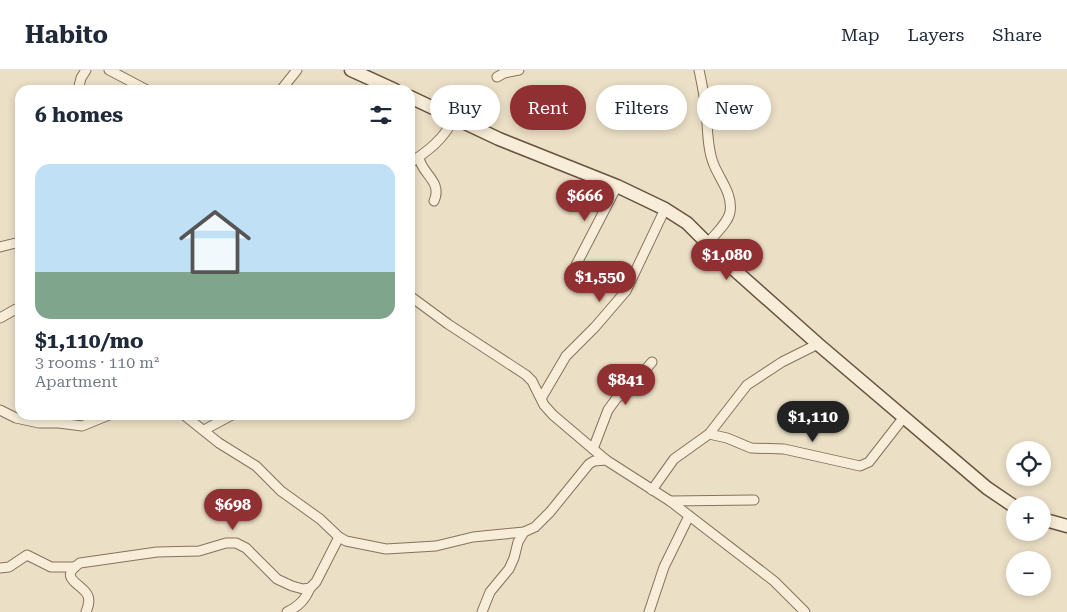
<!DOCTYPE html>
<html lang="en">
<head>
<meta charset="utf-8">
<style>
  :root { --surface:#fff; --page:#f6f6f7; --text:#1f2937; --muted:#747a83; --line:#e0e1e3; --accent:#913033 }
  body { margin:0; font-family:"Roboto Serif",serif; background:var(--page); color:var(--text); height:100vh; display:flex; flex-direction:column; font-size:19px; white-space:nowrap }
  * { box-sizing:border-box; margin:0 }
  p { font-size:16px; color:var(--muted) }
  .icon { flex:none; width:28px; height:28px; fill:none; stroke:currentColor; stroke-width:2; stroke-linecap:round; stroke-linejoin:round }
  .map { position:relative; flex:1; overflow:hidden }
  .side { position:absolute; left:15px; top:15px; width:400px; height:335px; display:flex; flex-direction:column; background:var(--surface); border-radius:15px; box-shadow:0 2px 8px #0003 }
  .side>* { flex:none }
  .top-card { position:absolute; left:430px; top:15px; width:475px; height:45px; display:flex; gap:10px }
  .buttons { position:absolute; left:1006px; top:371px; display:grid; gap:10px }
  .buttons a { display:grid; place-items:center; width:45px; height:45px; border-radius:50%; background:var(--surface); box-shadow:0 2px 8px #0003; font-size:25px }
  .price { position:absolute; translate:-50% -42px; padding:0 11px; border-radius:18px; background:var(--accent); color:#fff; font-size:16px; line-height:32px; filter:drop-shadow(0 1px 2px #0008) }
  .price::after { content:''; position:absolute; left:50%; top:30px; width:15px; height:11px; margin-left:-8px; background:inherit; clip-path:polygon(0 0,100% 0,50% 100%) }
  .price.selected { background:#222; color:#fff }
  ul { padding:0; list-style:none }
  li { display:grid; align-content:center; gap:10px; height:265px; padding:0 20px }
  li span { display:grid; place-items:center; height:155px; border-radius:15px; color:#555 }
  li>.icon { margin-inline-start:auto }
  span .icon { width:90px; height:90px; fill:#fffc; stroke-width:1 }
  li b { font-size:21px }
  h2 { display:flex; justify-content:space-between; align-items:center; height:60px; padding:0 20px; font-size:21px }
  .tag { padding:0 18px; border-radius:22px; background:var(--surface); box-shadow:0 2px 8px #0003; font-size:18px; line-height:45px }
  .tag.selected { background:var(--accent); color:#fff }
  header { display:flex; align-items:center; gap:30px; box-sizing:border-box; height:70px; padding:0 25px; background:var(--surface); border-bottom:1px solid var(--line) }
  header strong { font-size:24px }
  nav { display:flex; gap:28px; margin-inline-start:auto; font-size:18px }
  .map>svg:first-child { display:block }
</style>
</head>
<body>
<header>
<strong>Habito</strong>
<nav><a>Map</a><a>Layers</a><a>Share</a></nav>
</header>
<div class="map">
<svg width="1067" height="542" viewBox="0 0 1067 542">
  <rect width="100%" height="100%" fill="#ebdfc6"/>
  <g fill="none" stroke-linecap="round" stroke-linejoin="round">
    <defs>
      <g id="street">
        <path d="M109,0L147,20"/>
        <path d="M699,0C702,14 705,28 706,42C708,59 707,79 714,95C720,110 733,124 730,142C728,153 715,164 708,173"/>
        <path d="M497,7L504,3L519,0"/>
        <path d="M78,20L81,8L86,0"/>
        <path d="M281,20L297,0"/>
        <path d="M419,87C421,104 443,111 434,131"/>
        <path d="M410,93C428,81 444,69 454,48"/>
        <path d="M0,177L20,172"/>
        <path d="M574,199L617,116"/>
        <path d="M410,226L448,254L526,305L532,311L544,335L553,345L606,390L670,431L774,511L805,542"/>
        <path d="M0,248L16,239"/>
        <path d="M542,327L566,286L595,257L626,221L665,139"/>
        <path d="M0,340L16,348L39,353H59L82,356L109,345"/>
        <path d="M184,345L219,373L256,396L281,421L320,449L339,467L346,471L386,479L436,476L473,467L524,462L535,457L550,442L589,394L594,391L606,390"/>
        <path d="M204,360L232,345"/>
        <path d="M709,364L727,368L751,378L784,379L860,396L869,392L904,347"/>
        <path d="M593,379L608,340L616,329L635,312L652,292"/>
        <path d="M652,420L674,389L709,364L747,315L782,292L818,274"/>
        <path d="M670,431L754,430"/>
        <path d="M0,498L9,497L27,485L51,497H75"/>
        <path d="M86,542C88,537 90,532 88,526C84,514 56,509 80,493L157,482L199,481L226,473H236L246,478L277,509L292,516L303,519L310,518L316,512L339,467"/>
        <path d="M287,542C299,536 305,530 310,518"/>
        <path d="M482,542L490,522L509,499L514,488L518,472L524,462"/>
        <path d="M649,542L664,497L689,446"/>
      </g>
      <g id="secondary">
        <path d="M351,0L395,20"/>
        <path d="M410,27L499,69L617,116L665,139L687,153L729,195L819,275L987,418L1015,437"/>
        <path d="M1042,449L1067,456"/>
      </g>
    </defs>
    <use href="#street" stroke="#86725d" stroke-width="11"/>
    <use href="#secondary" stroke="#675340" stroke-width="15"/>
    <use href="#street" stroke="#f7edd8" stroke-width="9"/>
    <use href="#secondary" stroke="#f7edd8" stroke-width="12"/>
  </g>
</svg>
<div class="buttons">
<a><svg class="icon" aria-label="locate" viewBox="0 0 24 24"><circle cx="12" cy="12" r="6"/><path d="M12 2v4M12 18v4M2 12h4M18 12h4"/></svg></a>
<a>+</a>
<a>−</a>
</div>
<b class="price" style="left:585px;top:152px">$666</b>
<b class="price" style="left:727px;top:211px">$1,080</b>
<b class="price" style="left:600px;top:233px">$1,550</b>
<b class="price" style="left:626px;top:336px">$841</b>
<b class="price selected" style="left:813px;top:373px">$1,110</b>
<b class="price" style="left:233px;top:461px">$698</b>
<div class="top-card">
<a class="tag">Buy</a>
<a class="tag selected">Rent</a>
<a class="tag">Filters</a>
<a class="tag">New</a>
</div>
<section class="side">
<h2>6 homes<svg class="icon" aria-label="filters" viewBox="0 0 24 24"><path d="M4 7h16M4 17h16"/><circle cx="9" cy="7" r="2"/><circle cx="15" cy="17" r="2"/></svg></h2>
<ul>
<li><span style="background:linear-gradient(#bfe0f5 70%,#7fa58c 0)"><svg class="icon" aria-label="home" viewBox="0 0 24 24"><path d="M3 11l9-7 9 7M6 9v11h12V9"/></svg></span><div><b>$1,110/mo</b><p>3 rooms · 110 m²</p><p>Apartment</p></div></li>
</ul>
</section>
</div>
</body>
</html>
